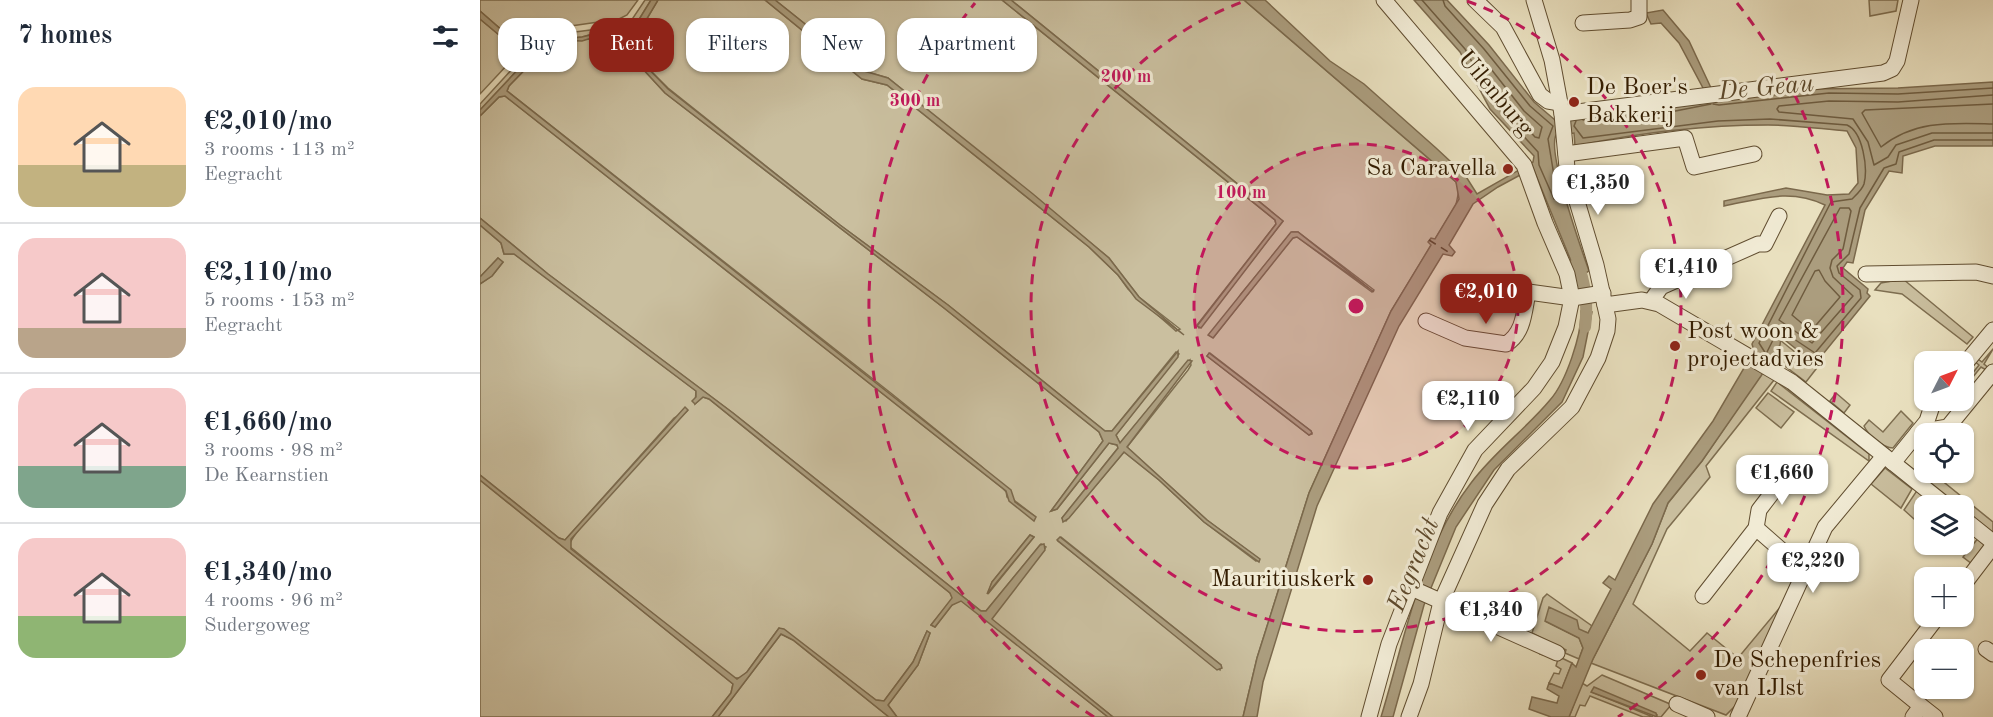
<!DOCTYPE html>
<html lang="en">
<head>
<meta charset="utf-8">
<style>
  :root { --surface:#fff; --page:#f2f2f3; --text:#1f2937; --muted:#747a83; --line:#e0e1e3; --accent:#8f2418 }
  body { margin:0; font-family:"Old Standard TT",serif; background:var(--page); color:var(--text); height:100vh; display:flex; flex-direction:column; font-size:22px; white-space:nowrap }
  * { box-sizing:border-box; margin:0 }
  p { font-size:20px; color:var(--muted) }
  .icon { flex:none; width:33px; height:33px; fill:none; stroke:currentColor; stroke-width:2; stroke-linecap:round; stroke-linejoin:round }
  .map { position:relative; flex:1; overflow:hidden }
  .sheet { display:flex; flex-direction:column; background:var(--surface); width:480px }
  .sheet>* { flex:none }
  .guide { position:absolute; left:18px; top:18px; width:570px; height:54px; display:flex; gap:12px }
  .needle { width:39px; rotate:48deg }
  .fabs { position:absolute; left:1434px; top:351px; display:grid; gap:12px }
  .fabs a { display:grid; place-items:center; width:60px; height:60px; border-radius:12px; background:var(--surface); box-shadow:0 2px 4px #0004; font-size:30px }
  .price { position:absolute; translate:-50% -51px; padding:0 14px; border-radius:12px; background:#fff; color:#222; font-size:20px; line-height:39px; filter:drop-shadow(0 2px 3px #0008) }
  .price::after { content:''; position:absolute; left:50%; top:36px; width:18px; height:14px; margin-left:-9px; background:inherit; clip-path:polygon(0 0,100% 0,50% 100%) }
  .price.current { background:var(--accent); color:#fff }
  ul { padding:0; list-style:none }
  li { display:flex; align-items:center; gap:18px; height:150px; padding:0 18px }
  li+li { border-top:2px solid var(--line) }
  li span { display:grid; place-items:center; flex:none; width:168px; height:120px; border-radius:18px; color:#555 }
  li>.icon { margin-inline-start:auto }
  span .icon { width:72px; height:72px; fill:#fffc; stroke-width:1 }
  li b { font-size:26px }
  h2 { display:flex; justify-content:space-between; align-items:center; height:72px; padding:0 18px; font-size:26px }
  .chip { padding:0 21px; border-radius:18px; background:var(--surface); box-shadow:0 2px 4px #0004; font-size:21px; line-height:54px }
  .chip.current { background:var(--accent); color:#fff }
  main { display:flex; flex:1; min-height:0 }
  .map>svg:first-child { display:block }
</style>
</head>
<body>
<main>
<section class="sheet">
<h2>7 homes<svg class="icon" aria-label="filters" viewBox="0 0 24 24"><path d="M4 7h16M4 17h16"/><circle cx="9" cy="7" r="2"/><circle cx="15" cy="17" r="2"/></svg></h2>
<ul>
<li><span style="background:linear-gradient(#ffd9b3 65%,#c2b280 0)"><svg class="icon" aria-label="home" viewBox="0 0 24 24"><path d="M3 11l9-7 9 7M6 9v11h12V9"/></svg></span><div><b>€2,010/mo</b><p>3 rooms · 113 m²</p><p>Eegracht</p></div></li>
<li><span style="background:linear-gradient(#f6c9c9 75%,#b9a48a 0)"><svg class="icon" aria-label="home" viewBox="0 0 24 24"><path d="M3 11l9-7 9 7M6 9v11h12V9"/></svg></span><div><b>€2,110/mo</b><p>5 rooms · 153 m²</p><p>Eegracht</p></div></li>
<li><span style="background:linear-gradient(#f6c9c9 65%,#7fa58c 0)"><svg class="icon" aria-label="home" viewBox="0 0 24 24"><path d="M3 11l9-7 9 7M6 9v11h12V9"/></svg></span><div><b>€1,660/mo</b><p>3 rooms · 98 m²</p><p>De Kearnstien</p></div></li>
<li><span style="background:linear-gradient(#f6c9c9 65%,#8fb573 0)"><svg class="icon" aria-label="home" viewBox="0 0 24 24"><path d="M3 11l9-7 9 7M6 9v11h12V9"/></svg></span><div><b>€1,340/mo</b><p>4 rooms · 96 m²</p><p>Sudergoweg</p></div></li>
</ul>
</section>
<div class="map">
<svg width="1513" height="717" viewBox="0 0 1513 717">
  <rect width="100%" height="100%" fill="#e9e0bf"/>
  <filter id="stains"><feTurbulence type="fractalNoise" baseFrequency=".00333" numOctaves="4"/><feColorMatrix values="0 0 0 0 .2 0 0 0 0 .09 0 0 0 0 .02 0 0 0 .5 -.17"/></filter>
  <radialGradient id="worn" r=".72"><stop offset=".6" stop-color="#630" stop-opacity="0"/><stop offset="1" stop-color="#630" stop-opacity=".3"/></radialGradient>
  <g fill="#cabf9f" stroke="#7e6e50" stroke-width="1.5" fill-rule="evenodd">
    <path d="M0,0H158L147,15L139,19L70,29L56,34L0,94V19L38,50L32,39L0,11Z"/>
    <path d="M165,0H171L147,39L120,32L102,37L74,40L113,39L121,35L138,42L185,93L464,308L619,432L623,441L571,511L577,509L629,443L637,445L638,448L582,518L586,521L644,452L679,480L724,522L776,561L779,559L727,520L647,447L708,370L711,365L710,360L640,443L636,435L699,354L696,352L632,431H625L468,305L360,225L188,88L154,54L153,42L178,0H285L382,79L407,85L609,247L638,275L648,289L696,331L700,329L659,297L629,258L408,78L384,71L295,0H522L795,220L796,224L717,325L719,328L803,221L531,0H764L976,182L979,190L976,205L911,311L829,493L777,658L763,717H633L511,619L566,547L561,544L506,611H501L253,413L68,274L0,218V116L19,97L25,96L526,491L527,497L556,517L535,501L501,466L412,394L27,91L29,86L58,56L48,53L46,61L0,110V104L59,40L72,35L141,26L151,21ZM812,232H818L894,290L892,292L817,237L812,238L733,338L761,294ZM730,353L831,431L832,434L829,435L727,356ZM550,535L554,537L508,594L512,582ZM581,537L741,665L740,670L578,541Z"/>
    <path d="M1389,0H1418L1416,11L1390,16Z"/>
    <path d="M0,225L21,243L24,254H34L216,391L215,404L223,397L229,399L470,593L473,598L451,625L455,627L472,605L481,600L628,717H417L408,705L438,665L450,633L447,631L433,662L404,701L396,700L299,628L267,672L261,678H252L89,546C92,529 190,428 208,410L194,418L85,540L79,538L0,475V284L12,276L23,262L18,258L0,277Z"/>
    <path d="M1423,279L1493,337L1487,344L1422,294L1395,290L1401,283Z"/>
    <path d="M1300,340L1336,369L1326,382L1302,364L1291,360Z"/>
    <path d="M1513,349L1504,364L1510,369L1508,371L1501,367L1484,388V384L1499,365L1493,360L1495,357L1502,362Z"/>
    <path d="M1283,371L1294,380L1226,466L1230,477L1187,529L1153,604L1210,651L1227,633L1258,658L1307,599L1255,706L1246,715L1111,663L1172,544L1188,503L1222,461Z"/>
    <path d="M1297,382L1389,454V461L1291,391Z"/>
    <path d="M1288,393L1314,412L1301,428L1276,408Z"/>
    <path d="M1356,393L1370,405L1364,413L1350,401Z"/>
    <path d="M1421,411L1433,423L1413,448C1403,448 1388,435 1384,426L1389,420L1403,432Z"/>
    <path d="M1405,468L1432,489L1421,508L1391,484Z"/>
    <path d="M1449,474L1455,475L1513,522V536L1484,513V506L1474,505L1443,481Z"/>
    <path d="M0,480L253,684L251,693L232,717H0Z"/>
    <path d="M1438,489L1451,499L1434,519L1424,510Z"/>
    <path d="M1484,525L1495,534L1479,554L1467,545L1484,544Z"/>
    <path d="M1499,537L1504,544V550L1492,564L1483,557Z"/>
    <path d="M1067,594L1112,626L1108,633L1065,621L1099,638L1103,648L1099,659L1085,653L1086,650L1052,633L1063,598Z"/>
    <path d="M301,634L313,640L409,717H238Z"/>
    <path d="M1063,649L1092,663L1082,689L1069,683L1074,673L1079,674L1081,669L1076,666L1078,659L1060,654Z"/>
    <path d="M1122,675L1190,704L1191,705L1181,717H1176L1177,715L1112,692L1173,717H1163L1110,696L1105,706L1100,705L1095,717H1089L1102,683L1107,686Z"/>
  </g>
  <g fill="#ab9d7e" stroke="#7b694c" stroke-width="1.5">
    <path d="M171,0H178L153,42L154,54L188,89L360,225L468,305L625,431H632L698,351V357L636,435L640,443L708,360L712,361L647,447L727,520L780,559L779,562L724,522L679,480L644,452L589,518L583,522L582,518L638,448L637,445L629,443L577,509L571,511L623,441L619,432L464,308L185,93L138,42L121,35L102,41L74,40L102,37L126,31L142,40L147,39Z"/>
    <path d="M285,0H295L384,71L408,78L553,194L629,258L659,297L704,335L656,299L638,275L609,247L407,85L382,79Z"/>
    <path d="M522,0H531L803,221L721,328L717,326L796,224L795,220Z"/>
    <path d="M764,0H785L850,61L884,84L956,148L985,175L997,194L1053,162L1054,156L1010,109L980,52L934,0H967L1009,45L1054,102L1075,120L1224,90L1199,43L1181,23L1171,24L1166,13L1183,10L1209,41L1232,90L1418,88L1513,82V146H1455L1423,156L1422,173L1409,171L1385,210L1373,263L1367,262L1363,268L1388,289L1387,293L1390,296L1335,364L1301,337L1300,345L1281,376L1222,461L1188,503L1172,544L1113,659L1089,717H1071L1049,709L1052,697L1077,703L1079,696L1067,689L1069,683L1082,688L1092,663L1096,667L1103,648L1099,638L1065,621L1069,607L1097,620L1099,629L1108,633L1131,589L1123,583L1129,576L1135,580L1173,504L1233,421L1274,351L1272,344L1345,205C1310,188 1280,199 1244,206V201L1306,188L1347,195L1369,194L1378,183L1376,148L1367,131C1341,129 1314,125 1288,125C1224,125 1158,133 1095,146L1094,133L1076,135C1067,153 1101,248 1109,271L1098,278L1053,168L1018,187L993,204L969,245L975,252L972,256L963,254L919,326L837,506L783,682L777,717H763L777,658L829,493L911,311L951,245L948,242L951,238L955,239L979,199L976,182Z"/>
    <path d="M0,11L41,47L38,51L0,19Z"/>
    <path d="M48,53L58,56L29,86L27,91L501,466L531,490L535,502L556,517L554,521L529,501L526,491L25,96L19,97L0,116V110L46,61Z"/>
    <path d="M0,218L68,274L253,413L501,611H506L560,545L564,544L565,550L512,619L633,717H628L481,601L472,605L455,627L451,625L472,598L470,593L229,399L223,397L215,404L212,401L216,397V391L34,254H24L21,243L0,225Z"/>
    <path d="M811,232H818L894,292L817,237L813,238L733,338L728,335Z"/>
    <path d="M18,258L23,262L12,276L0,284V277Z"/>
    <path d="M1101,311L1112,312L1103,357L1082,402L1014,470L976,527L944,605L913,717H901C925,639 940,549 991,483C1014,452 1046,429 1070,400C1086,382 1102,334 1101,311Z"/>
    <path d="M729,353L831,431L832,433L829,435L727,356Z"/>
    <path d="M205,407L208,410L91,539V549L257,679L267,672L299,628L304,629L396,700L404,701L433,662L447,631L450,633L438,665L408,705L417,717H409L313,640L301,634L238,717H232L251,693L253,684L0,480V475L79,538L85,540Z"/>
    <path d="M550,535L554,537L507,594L512,582Z"/>
    <path d="M580,537L741,665L742,668L737,670L577,540Z"/>
    <path d="M1114,687L1176,713L1177,717L1111,692Z"/>
  </g>
  <g fill="none" stroke-linecap="round" stroke-linejoin="round">
    <g stroke="#6f5c3f" stroke-width="1.5">
      <path d="M942,0L985,49L1015,105L1058,152L1059,165L1074,199L1078,200L1068,139L1073,126L1050,106L1004,49L965,6L963,0"/>
      <path d="M1007,69H1011L1044,111L1062,127L1059,138L1055,137C1042,123 1004,90 1007,69Z"/>
      <path d="M1513,95L1418,102L1349,101L1299,106L1297,109L1299,112L1373,119L1388,142L1394,165L1408,157L1416,145L1452,133H1513"/>
      <path d="M1233,104L1239,105L1349,93L1418,94L1513,88"/>
      <path d="M1513,104L1385,110L1382,113L1401,147C1435,120 1471,123 1513,124"/>
      <path d="M1103,120L1170,116L1231,104"/>
      <path d="M1096,121L1094,126L1103,138L1238,121L1290,119L1367,125C1383,132 1388,168 1384,184C1382,190 1376,195 1372,199L1351,202L1279,343L1286,354L1296,334L1302,331L1335,353L1381,298L1380,290L1359,273L1357,266L1369,254L1380,208L1404,168L1416,164L1419,152L1454,140H1513"/>
      <path d="M1360,208H1369L1371,211L1363,249L1352,260L1350,268L1353,277L1373,296L1332,343L1299,320Z"/>
      <path d="M1339,270L1345,281L1360,297L1331,331L1312,315L1335,271Z"/>
    </g>
    <path stroke="#ab9d7e" stroke-width="12" d="M1097,262C1105,282 1108,305 1105,327"/>
    <path stroke="#5d492c" stroke-width="1.5" stroke-dasharray="8 6" stroke-linecap="butt" d="M949,240L973,255"/>
    <defs>
      <g id="minor">
        <path d="M995,0L1023,27L1060,95L1068,101L1080,103"/>
        <path d="M1103,23L1150,20L1159,17V0"/>
        <path d="M1082,114L1403,73L1412,69L1417,61L1431,0"/>
        <path d="M1086,154L1205,138L1214,167L1274,154"/>
        <path d="M1386,274L1496,272L1513,276"/>
        <path d="M984,283L1092,298L1123,293"/>
        <path d="M1171,301L1181,287L1278,244H1285L1299,216"/>
        <path d="M1125,305L1162,300L1179,304L1312,382L1467,506"/>
        <path d="M946,321L985,338L1026,344C1044,333 1044,312 1048,292"/>
        <path d="M1484,365L1513,330"/>
        <path d="M1438,432L1468,427L1513,372"/>
        <path d="M1413,463L1447,421L1454,400"/>
        <path d="M1484,519L1513,542"/>
        <path d="M1276,528L1325,571"/>
        <path d="M1484,584L1513,546"/>
        <path d="M929,587L1077,653"/>
        <path d="M1223,596L1276,528L1279,510L1305,476"/>
        <path d="M1506,649L1513,654"/>
        <path d="M1197,704L1227,717"/>
        <path d="M1441,706L1455,717"/>
        <path d="M889,717L909,644L960,513L995,450L1054,388L1072,362L1086,327L1092,298L1087,274L1065,223L1044,165L904,0"/>
        <path d="M929,717L941,684L961,602L1005,504L1028,469L1092,407L1118,358L1127,331L1128,319L1116,265L1087,168L1082,114L1072,60L1054,0"/>
        <path d="M1258,717L1345,527L1404,456"/>
        <path d="M1433,717L1441,706L1409,680L1458,616"/>
      </g>
    </defs>
    <use href="#minor" stroke="#604d30" stroke-width="17"/>
    <use href="#minor" stroke="#f1ebd5" stroke-width="15"/>
  </g>
  <circle cx="876" cy="306" r="162" fill="#c2185b" fill-opacity=".12"/>
  <g fill="none" stroke="#c2185b" stroke-width="3" stroke-dasharray="10 8">
    <circle cx="876" cy="306" r="162"/>
    <path d="M987 1A325 325 0 1 1 765 1"/>
    <path d="M614 717A487 487 0 0 1 495 3M1257 3A487 487 0 0 1 1138 717"/>
  </g>
  <g fill="#8f2418" stroke="#f1ebd5" stroke-width="2">
    <circle cx="1094" cy="102" r="6"/>
    <circle cx="1028" cy="169" r="6"/>
    <circle cx="1195" cy="346" r="6"/>
    <circle cx="888" cy="580" r="6"/>
    <circle cx="1221" cy="675" r="6"/>
  </g>
  <g text-anchor="middle" dominant-baseline="central" stroke-width="6" stroke-linejoin="round" paint-order="stroke">
    <g font-size="24" fill="#331c00" stroke="#f1ebd5" text-anchor="start">
      <text x="1106" y="88">De Boer's<tspan x="1106" dy="28">Bakkerij</tspan></text>
      <text x="1016" y="169" text-anchor="end">Sa Caravella</text>
      <text x="1207" y="332">Post woon &amp;<tspan x="1207" dy="28">projectadvies</tspan></text>
      <text x="876" y="580" text-anchor="end">Mauritiuskerk</text>
      <text x="1233" y="661">De Schepenfries<tspan x="1233" dy="28">van IJlst</tspan></text>
    </g>
    <g font-size="24" fill="#331c00" stroke="#f1ebd5">
      <text transform="translate(1015 94) rotate(50)">Uilenburg</text>
    </g>
    <g font-size="26" font-style="italic" fill="#5d492c" stroke="#f1ebd5">
      <text transform="translate(1286 88) rotate(-5)">De Geau</text>
      <text transform="translate(934 565) rotate(-68)">Eegracht</text>
    </g>
  </g>
  <circle cx="876" cy="306" r="9" fill="#c2185b" stroke="#f1ebd5" stroke-width="3"/>
  <g font-size="18" text-anchor="middle" font-weight="bold" fill="#c2185b" stroke="#f1ebd5" stroke-width="6" stroke-linejoin="round" paint-order="stroke">
    <text x="646" y="82">200 m</text>
    <text x="435" y="106">300 m</text>
    <text x="761" y="198">100 m</text>
  </g>
  <rect width="100%" height="100%" filter="url(#stains)"/>
  <rect width="100%" height="100%" fill="url(#worn)"/>
</svg>
<div class="fabs">
<a><svg class="needle" viewBox="-14 -14 28 28"><path d="M0-13l5 13h-10z" fill="#e53935"/><path d="M0 13l5-13h-10z" fill="#747a83"/></svg></a>
<a><svg class="icon" aria-label="locate" viewBox="0 0 24 24"><circle cx="12" cy="12" r="6"/><path d="M12 2v4M12 18v4M2 12h4M18 12h4"/></svg></a>
<a><svg class="icon" aria-label="layers" viewBox="0 0 24 24"><path d="M12 4l9 5-9 5-9-5zM3 14l9 5 9-5"/></svg></a>
<a>+</a>
<a>−</a>
</div>
<b class="price" style="left:1118px;top:216px">€1,350</b>
<b class="price" style="left:1206px;top:300px">€1,410</b>
<b class="price current" style="left:1006px;top:325px">€2,010</b>
<b class="price" style="left:988px;top:432px">€2,110</b>
<b class="price" style="left:1302px;top:506px">€1,660</b>
<b class="price" style="left:1333px;top:594px">€2,220</b>
<b class="price" style="left:1011px;top:643px">€1,340</b>
<div class="guide">
<a class="chip">Buy</a>
<a class="chip current">Rent</a>
<a class="chip">Filters</a>
<a class="chip">New</a>
<a class="chip">Apartment</a>
</div>
</div>
</main>
</body>
</html>
